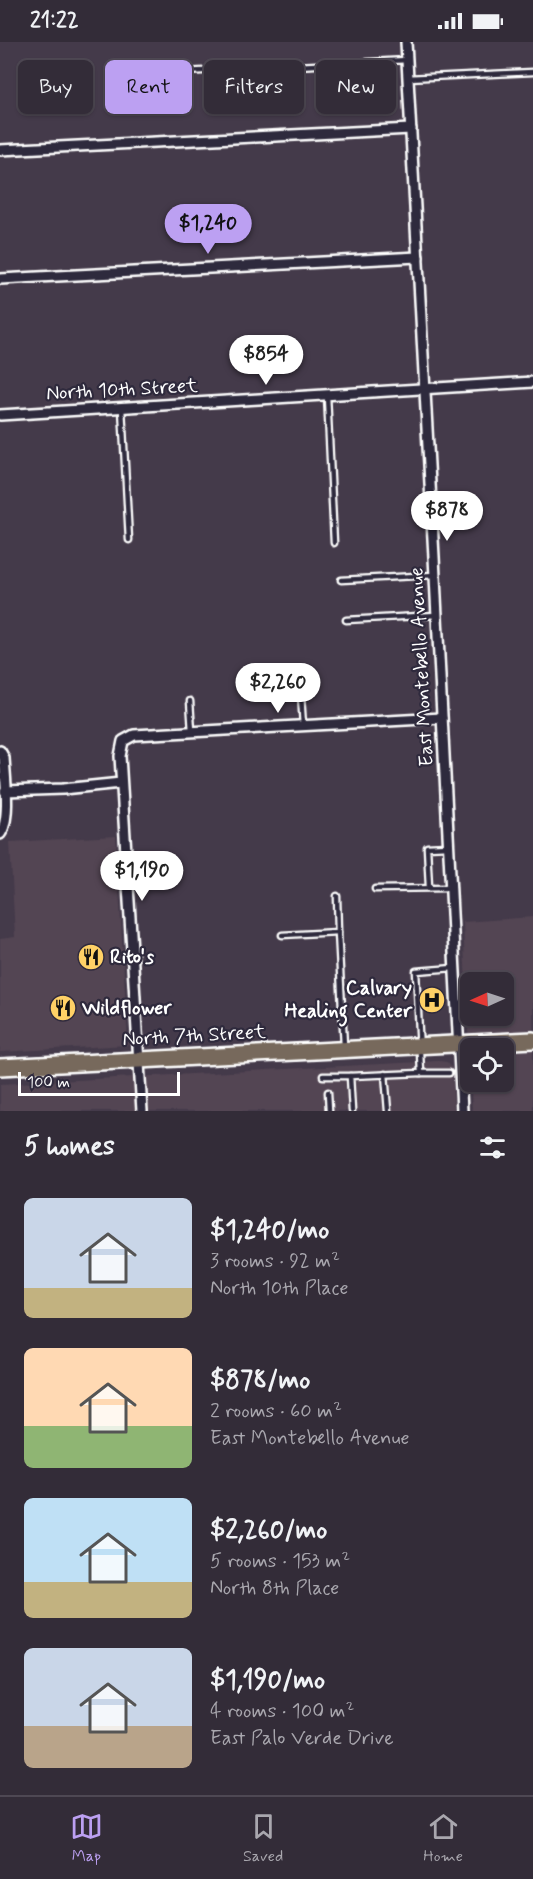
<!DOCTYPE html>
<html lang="en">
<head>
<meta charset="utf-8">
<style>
  :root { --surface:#332c38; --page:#3e3843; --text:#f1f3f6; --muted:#a9a7ae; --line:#4e4853; --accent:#bca0f2 }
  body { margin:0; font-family:Mynerve,sans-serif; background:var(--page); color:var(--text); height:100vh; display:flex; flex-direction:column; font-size:22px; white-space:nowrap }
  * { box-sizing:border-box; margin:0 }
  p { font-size:20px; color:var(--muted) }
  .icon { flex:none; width:33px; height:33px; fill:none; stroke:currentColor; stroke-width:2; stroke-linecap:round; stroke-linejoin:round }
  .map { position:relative; height:1069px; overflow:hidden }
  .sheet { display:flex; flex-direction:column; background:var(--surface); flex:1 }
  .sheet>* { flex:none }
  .top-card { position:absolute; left:18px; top:18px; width:498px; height:54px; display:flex; gap:12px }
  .needle { width:39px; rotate:267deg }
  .buttons { position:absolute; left:460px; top:930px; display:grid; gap:12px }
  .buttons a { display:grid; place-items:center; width:54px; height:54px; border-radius:9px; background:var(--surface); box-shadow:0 2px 4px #0004,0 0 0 2px var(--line); font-size:30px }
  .scale { position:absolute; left:18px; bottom:15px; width:162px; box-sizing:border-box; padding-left:6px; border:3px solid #fff; border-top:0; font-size:16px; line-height:21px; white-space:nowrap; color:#fff; -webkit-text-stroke:4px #2f2a3d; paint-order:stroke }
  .price { position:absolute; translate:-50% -51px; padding:0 14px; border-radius:21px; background:#fff; color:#222; font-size:20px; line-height:39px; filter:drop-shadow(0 2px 3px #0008) }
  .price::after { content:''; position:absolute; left:50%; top:36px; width:18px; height:14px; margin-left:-9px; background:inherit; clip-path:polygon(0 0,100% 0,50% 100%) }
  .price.on { background:var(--accent); color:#111 }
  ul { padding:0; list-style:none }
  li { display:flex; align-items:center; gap:18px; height:150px; padding:0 24px }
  li span { display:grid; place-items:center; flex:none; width:168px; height:120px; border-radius:9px; color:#555 }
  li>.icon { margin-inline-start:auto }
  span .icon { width:72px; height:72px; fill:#fffc; stroke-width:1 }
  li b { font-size:26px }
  h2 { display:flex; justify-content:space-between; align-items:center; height:72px; padding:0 24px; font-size:26px }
  .tag { padding:0 21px; border-radius:9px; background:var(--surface); box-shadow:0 2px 4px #0004,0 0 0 2px var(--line); font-size:21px; line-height:54px }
  .tag.on { background:var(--accent); color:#111 }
  .status { display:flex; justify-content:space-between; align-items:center; height:42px; padding:0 30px; background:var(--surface); direction:ltr }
  .status svg { height:16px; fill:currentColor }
  .tabs { display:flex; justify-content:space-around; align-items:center; height:84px; border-top:2px solid var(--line); background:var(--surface); font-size:16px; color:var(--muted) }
  .tabs a { display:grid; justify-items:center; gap:3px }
  .tabs .on { color:var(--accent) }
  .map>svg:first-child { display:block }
</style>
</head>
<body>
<div class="status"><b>21:22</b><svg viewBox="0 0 49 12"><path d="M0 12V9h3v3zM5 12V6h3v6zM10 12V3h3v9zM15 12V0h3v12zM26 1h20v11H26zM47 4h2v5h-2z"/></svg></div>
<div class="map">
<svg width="533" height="1069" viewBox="0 0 533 1069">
  <rect width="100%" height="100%" fill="#443a4a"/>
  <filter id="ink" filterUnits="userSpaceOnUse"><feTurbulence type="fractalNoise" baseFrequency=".0167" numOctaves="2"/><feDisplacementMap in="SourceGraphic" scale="12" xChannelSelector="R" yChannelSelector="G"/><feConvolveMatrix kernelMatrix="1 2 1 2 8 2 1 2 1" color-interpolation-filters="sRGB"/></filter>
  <g filter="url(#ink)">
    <g fill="#534553" fill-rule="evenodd">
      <path d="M116,794L128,1003L0,1010V897L15,895L10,800Z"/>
      <path d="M533,875V1069H472L463,880ZM471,940H504V974H471ZM471,1006H504V1040H471Z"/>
      <path d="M439,1019L447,1020L452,1026L454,1069H0V1042Z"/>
    </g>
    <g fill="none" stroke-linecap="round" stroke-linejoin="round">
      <defs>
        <g id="service">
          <path d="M129,33L407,18"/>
          <path d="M408,36L533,30"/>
          <path d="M327,353L334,501"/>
          <path d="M122,366L129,498"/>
          <path d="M341,538L435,533"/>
          <path d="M346,578L437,573"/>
          <path d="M301,653L303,684"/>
          <path d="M190,659L192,689"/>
          <path d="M429,845L427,805L448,804"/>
          <path d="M375,847L450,846"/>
          <path d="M338,890L344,1004"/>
          <path d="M282,893L338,890L337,854"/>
          <path d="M421,1031H449"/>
          <path d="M385,1032L388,1069"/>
          <path d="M323,1034H350"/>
          <path d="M328,1050L329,1069"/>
          <path d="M352,1069L350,1034L421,1031L416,929L454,926"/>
        </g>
        <g id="minor">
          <path d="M406,0L434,515L462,1069"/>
          <path d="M0,108L411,87"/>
          <path d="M0,237L418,215"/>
          <path d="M0,373L533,340"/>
          <path d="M0,709L4,716C5,734 11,779 0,792"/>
          <path d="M5,749L63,747L121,741"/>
          <path d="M142,1069L120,714L123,699L134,693L442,676"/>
        </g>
        <path id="primary" d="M0,1025L533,998"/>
      </defs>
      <use href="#service" stroke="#fff" stroke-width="9"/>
      <use href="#minor" stroke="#fff" stroke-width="14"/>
      <use href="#primary" stroke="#fff" stroke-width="20"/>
      <use href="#service" stroke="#2f2a3d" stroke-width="4.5"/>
      <use href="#minor" stroke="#2f2a3d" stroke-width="9"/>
      <use href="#primary" stroke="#77695c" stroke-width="15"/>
    </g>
  </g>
  <defs>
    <symbol id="restaurant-disc" viewBox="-11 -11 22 22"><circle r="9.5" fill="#ffd166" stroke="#2f2a3d"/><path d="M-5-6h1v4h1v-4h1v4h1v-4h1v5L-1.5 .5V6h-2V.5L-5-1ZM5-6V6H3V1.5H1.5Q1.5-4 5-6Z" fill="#111"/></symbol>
    <symbol id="hospital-disc" viewBox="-11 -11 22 22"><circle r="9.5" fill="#ffd166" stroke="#2f2a3d"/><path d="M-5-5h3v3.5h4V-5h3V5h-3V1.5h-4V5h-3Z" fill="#111"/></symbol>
  </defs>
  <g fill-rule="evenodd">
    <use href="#restaurant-disc" x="76" y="900" width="30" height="30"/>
    <use href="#hospital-disc" x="417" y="943" width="30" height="30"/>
    <use href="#restaurant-disc" x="48" y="951" width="30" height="30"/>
  </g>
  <g text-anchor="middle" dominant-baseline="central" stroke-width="4.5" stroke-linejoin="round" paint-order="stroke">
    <g font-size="20" fill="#fff" stroke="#2f2a3d">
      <text transform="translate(122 348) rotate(-3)">North 10th Street</text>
      <text transform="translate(422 625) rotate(-93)">East Montebello Avenue</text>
      <text transform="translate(194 994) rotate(-3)">North 7th Street</text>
    </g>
    <g font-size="20" font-weight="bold" fill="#fff" stroke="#2f2a3d" text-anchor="start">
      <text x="110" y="915">Rito's</text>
      <text x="412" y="946" text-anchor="end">Calvary<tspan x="412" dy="23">Healing Center</tspan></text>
      <text x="82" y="966">Wildflower</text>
    </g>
  </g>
</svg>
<div class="buttons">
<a><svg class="needle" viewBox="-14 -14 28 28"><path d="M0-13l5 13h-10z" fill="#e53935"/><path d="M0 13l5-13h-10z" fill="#a9a7ae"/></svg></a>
<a><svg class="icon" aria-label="locate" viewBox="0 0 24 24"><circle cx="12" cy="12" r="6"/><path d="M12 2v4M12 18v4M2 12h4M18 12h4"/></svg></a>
</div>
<div class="scale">100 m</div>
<b class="price on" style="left:208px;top:213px">$1,240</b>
<b class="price" style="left:266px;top:344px">$854</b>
<b class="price" style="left:447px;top:500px">$878</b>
<b class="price" style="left:278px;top:672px">$2,260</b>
<b class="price" style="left:142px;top:860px">$1,190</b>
<div class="top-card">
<a class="tag">Buy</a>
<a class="tag on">Rent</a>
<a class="tag">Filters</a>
<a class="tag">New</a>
</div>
</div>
<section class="sheet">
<h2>5 homes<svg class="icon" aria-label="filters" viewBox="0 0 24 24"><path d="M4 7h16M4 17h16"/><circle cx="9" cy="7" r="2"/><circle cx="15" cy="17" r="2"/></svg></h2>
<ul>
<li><span style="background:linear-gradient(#c9d6e8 75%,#c2b280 0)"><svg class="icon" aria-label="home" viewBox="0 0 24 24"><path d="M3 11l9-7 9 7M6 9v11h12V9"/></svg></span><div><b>$1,240/mo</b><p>3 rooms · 92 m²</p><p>North 10th Place</p></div></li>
<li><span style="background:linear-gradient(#ffd9b3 65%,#8fb573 0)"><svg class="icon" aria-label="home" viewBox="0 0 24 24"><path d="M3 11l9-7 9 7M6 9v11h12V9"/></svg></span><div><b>$878/mo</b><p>2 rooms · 60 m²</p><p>East Montebello Avenue</p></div></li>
<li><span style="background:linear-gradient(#bfe0f5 70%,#c2b280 0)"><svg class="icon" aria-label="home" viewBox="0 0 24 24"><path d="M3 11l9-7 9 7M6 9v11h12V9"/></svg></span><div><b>$2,260/mo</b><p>5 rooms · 153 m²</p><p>North 8th Place</p></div></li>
<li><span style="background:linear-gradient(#c9d6e8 65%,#b9a48a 0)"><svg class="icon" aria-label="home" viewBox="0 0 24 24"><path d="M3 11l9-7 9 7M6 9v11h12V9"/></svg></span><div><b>$1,190/mo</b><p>4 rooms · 100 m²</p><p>East Palo Verde Drive</p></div></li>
</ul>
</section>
<nav class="tabs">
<a class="on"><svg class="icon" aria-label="map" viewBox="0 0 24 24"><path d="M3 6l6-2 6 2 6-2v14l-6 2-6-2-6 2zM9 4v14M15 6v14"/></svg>Map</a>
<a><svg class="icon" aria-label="saved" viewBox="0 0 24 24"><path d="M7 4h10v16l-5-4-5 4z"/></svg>Saved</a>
<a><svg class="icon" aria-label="home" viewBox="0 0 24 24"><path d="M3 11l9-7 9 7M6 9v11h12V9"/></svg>Home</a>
</nav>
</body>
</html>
